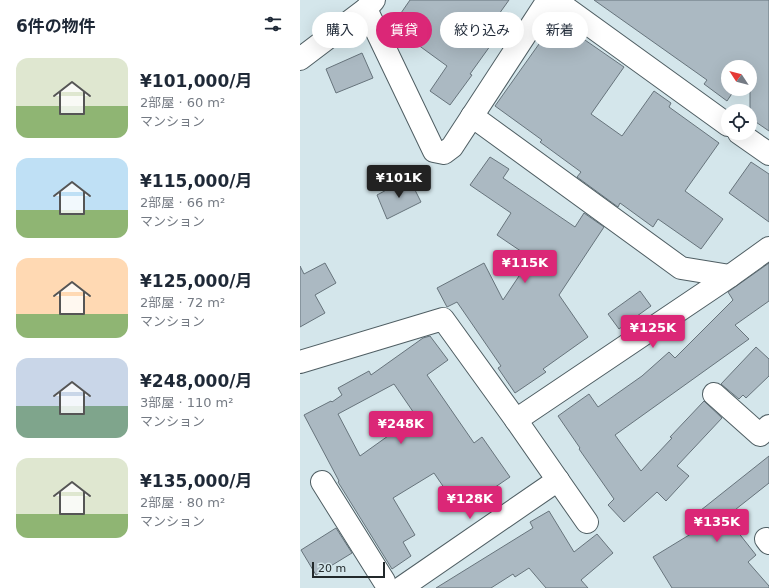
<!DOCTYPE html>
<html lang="ja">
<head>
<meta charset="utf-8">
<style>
  :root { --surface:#fff; --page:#f2f2f3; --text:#1f2937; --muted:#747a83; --accent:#db2777 }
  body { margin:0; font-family:"DejaVu Sans","Noto Sans JP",sans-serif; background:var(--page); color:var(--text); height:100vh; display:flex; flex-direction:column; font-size:15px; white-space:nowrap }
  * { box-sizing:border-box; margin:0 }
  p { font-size:13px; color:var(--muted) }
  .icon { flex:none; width:22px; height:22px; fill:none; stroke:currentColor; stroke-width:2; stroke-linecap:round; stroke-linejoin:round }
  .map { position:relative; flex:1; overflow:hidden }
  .side { display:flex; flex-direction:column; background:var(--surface); width:300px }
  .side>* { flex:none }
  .banner { position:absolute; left:12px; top:12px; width:380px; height:36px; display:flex; gap:8px }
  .needle { width:26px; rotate:306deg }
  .fabs { position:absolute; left:421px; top:60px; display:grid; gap:8px }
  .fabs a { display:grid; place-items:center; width:36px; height:36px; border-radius:50%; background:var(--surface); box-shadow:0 4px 16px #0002; font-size:20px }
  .scale { position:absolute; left:12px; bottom:10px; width:73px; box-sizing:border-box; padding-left:4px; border:2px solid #22292b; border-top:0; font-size:11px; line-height:14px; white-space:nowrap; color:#22292b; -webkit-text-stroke:3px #d4e6eb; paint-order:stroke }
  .price { position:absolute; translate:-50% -34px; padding:0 9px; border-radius:4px; background:var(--accent); color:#fff; font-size:13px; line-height:26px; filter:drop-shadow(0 1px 2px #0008) }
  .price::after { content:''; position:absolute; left:50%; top:24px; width:12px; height:9px; margin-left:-6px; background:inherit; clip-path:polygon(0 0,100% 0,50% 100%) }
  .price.current { background:#222; color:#fff }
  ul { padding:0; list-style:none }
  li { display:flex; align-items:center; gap:12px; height:100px; padding:0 16px }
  li span { display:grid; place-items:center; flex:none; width:112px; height:80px; border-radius:12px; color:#555 }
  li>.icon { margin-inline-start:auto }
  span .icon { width:48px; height:48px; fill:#fffc; stroke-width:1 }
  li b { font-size:17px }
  h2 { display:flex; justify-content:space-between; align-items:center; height:48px; padding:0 16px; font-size:17px }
  .chip { padding:0 14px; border-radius:18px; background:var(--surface); box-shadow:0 4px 16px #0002; font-size:14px; line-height:36px }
  .chip.current { background:var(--accent); color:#fff }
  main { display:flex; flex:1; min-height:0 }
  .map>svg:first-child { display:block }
</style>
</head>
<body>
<main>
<section class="side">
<h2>6件の物件<svg class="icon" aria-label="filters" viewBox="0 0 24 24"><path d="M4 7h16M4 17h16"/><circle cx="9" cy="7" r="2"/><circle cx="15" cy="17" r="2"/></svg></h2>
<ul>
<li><span style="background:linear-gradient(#dfe7d0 60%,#8fb573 0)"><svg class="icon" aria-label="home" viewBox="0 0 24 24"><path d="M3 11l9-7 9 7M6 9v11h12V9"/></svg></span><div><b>¥101,000/月</b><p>2部屋 · 60 m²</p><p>マンション</p></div></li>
<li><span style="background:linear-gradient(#bfe0f5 65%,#8fb573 0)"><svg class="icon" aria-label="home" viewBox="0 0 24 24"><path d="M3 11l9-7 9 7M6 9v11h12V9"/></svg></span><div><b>¥115,000/月</b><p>2部屋 · 66 m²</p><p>マンション</p></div></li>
<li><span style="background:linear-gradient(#ffd9b3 70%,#8fb573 0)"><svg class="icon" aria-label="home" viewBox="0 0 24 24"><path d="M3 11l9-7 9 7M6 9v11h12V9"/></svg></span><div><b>¥125,000/月</b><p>2部屋 · 72 m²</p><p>マンション</p></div></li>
<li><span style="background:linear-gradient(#c9d6e8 60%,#7fa58c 0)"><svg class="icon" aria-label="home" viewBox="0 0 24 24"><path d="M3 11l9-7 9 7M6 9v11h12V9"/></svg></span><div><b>¥248,000/月</b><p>3部屋 · 110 m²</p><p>マンション</p></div></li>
<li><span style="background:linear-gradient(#dfe7d0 70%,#8fb573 0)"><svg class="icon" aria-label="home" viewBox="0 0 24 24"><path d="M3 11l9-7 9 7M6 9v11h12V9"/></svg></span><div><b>¥135,000/月</b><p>2部屋 · 80 m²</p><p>マンション</p></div></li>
</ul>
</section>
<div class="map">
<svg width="469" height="588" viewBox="0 0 469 588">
  <rect width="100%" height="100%" fill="#d4e6eb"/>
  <g fill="#abb9c2" stroke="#67747c" fill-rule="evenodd">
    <path d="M110,0H209L194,21L203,28L170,74L172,75L150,105L130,91L147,66L92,26Z"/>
    <path d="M294,0H469V131L450,118V67H428V89H435L427,101L404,84L407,80Z"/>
    <path d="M256,20L324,67L291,114L322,136L354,91L371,103L369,107L419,143L385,191L423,219L401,249L358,219L353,227L320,203L318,207L277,177L281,172L240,142L242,140L195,106Z"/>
    <path d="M62,53L73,78L36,93L26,69Z"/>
    <path d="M190,157L209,169L203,178L275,227L284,213L304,227L259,295L288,337L243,369L246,372L215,393L198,368L201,366L157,302L147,307L137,288L184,263L203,300L231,258L197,235L211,213L170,185Z"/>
    <path d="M451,162L469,174V222L429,193Z"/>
    <path d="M109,178L121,202L87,219L77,195Z"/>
    <path d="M25,263L36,283L15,295L25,313L0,327V266L4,274Z"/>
    <path d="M469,263V301L435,325L449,339L315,435L341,471L372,438L370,437L404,401L422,418L377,466L389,476L366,501L357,492L324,522L308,505L314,499L279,449L280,448L258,416L289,394L298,407L342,376L369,352L375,358L433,300L428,292Z"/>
    <path d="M340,291L351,306L319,329L308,314Z"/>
    <path d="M130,336L148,360L127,375L174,443L182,437L210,477L160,511L134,473L93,498L115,535L103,542L111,556L92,569L38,482L39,481L4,415L31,401L32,402L42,395L38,388L69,371L71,375L123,338ZM94,384L116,416L60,456L38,414Z"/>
    <path d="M456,347L469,359V376L446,398L443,395L439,399L421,384Z"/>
    <path d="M469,456V483L426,517L456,555L448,562L469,586V588H372L353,557L399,529L391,518Z"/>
    <path d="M249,511L274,552L297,534L313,553L281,580L288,588H246L229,568L215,577L213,574L191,588H136L233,528L230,522Z"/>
    <path d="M36,528L52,553L16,575L1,550Z"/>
  </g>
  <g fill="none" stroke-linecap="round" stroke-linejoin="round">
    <defs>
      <g id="minor">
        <path d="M255,0L428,125"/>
        <path d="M66,9L134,151L144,153L152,147L248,0"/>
        <path d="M172,116L381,268L430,276"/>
        <path d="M439,133L469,154"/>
        <path d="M0,362L143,319L216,420L287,522"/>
        <path d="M414,394L460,435L469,426"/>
        <path d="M216,420L430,276L469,248"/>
        <path d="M22,482L84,581"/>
        <path d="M466,539L469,543"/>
        <path d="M101,588L258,480"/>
      </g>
      <path id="tertiary" d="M0,59L66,9L74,0"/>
    </defs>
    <use href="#minor" stroke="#4f5e63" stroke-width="24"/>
    <use href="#tertiary" stroke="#4f5e63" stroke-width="24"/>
    <use href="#minor" stroke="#fff" stroke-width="22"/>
    <use href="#tertiary" stroke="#fff" stroke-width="22"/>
  </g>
</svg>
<div class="fabs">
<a><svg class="needle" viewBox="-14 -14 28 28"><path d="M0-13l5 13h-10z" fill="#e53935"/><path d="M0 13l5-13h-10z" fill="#747a83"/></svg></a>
<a><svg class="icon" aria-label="locate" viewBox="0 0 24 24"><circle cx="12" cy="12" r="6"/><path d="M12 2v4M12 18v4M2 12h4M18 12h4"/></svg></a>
</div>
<div class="scale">20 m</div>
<b class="price current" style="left:99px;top:199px">¥101K</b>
<b class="price" style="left:225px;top:284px">¥115K</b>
<b class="price" style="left:353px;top:349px">¥125K</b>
<b class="price" style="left:101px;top:445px">¥248K</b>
<b class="price" style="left:170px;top:520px">¥128K</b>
<b class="price" style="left:417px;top:543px">¥135K</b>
<div class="banner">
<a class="chip">購入</a>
<a class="chip current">賃貸</a>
<a class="chip">絞り込み</a>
<a class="chip">新着</a>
</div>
</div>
</main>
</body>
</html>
